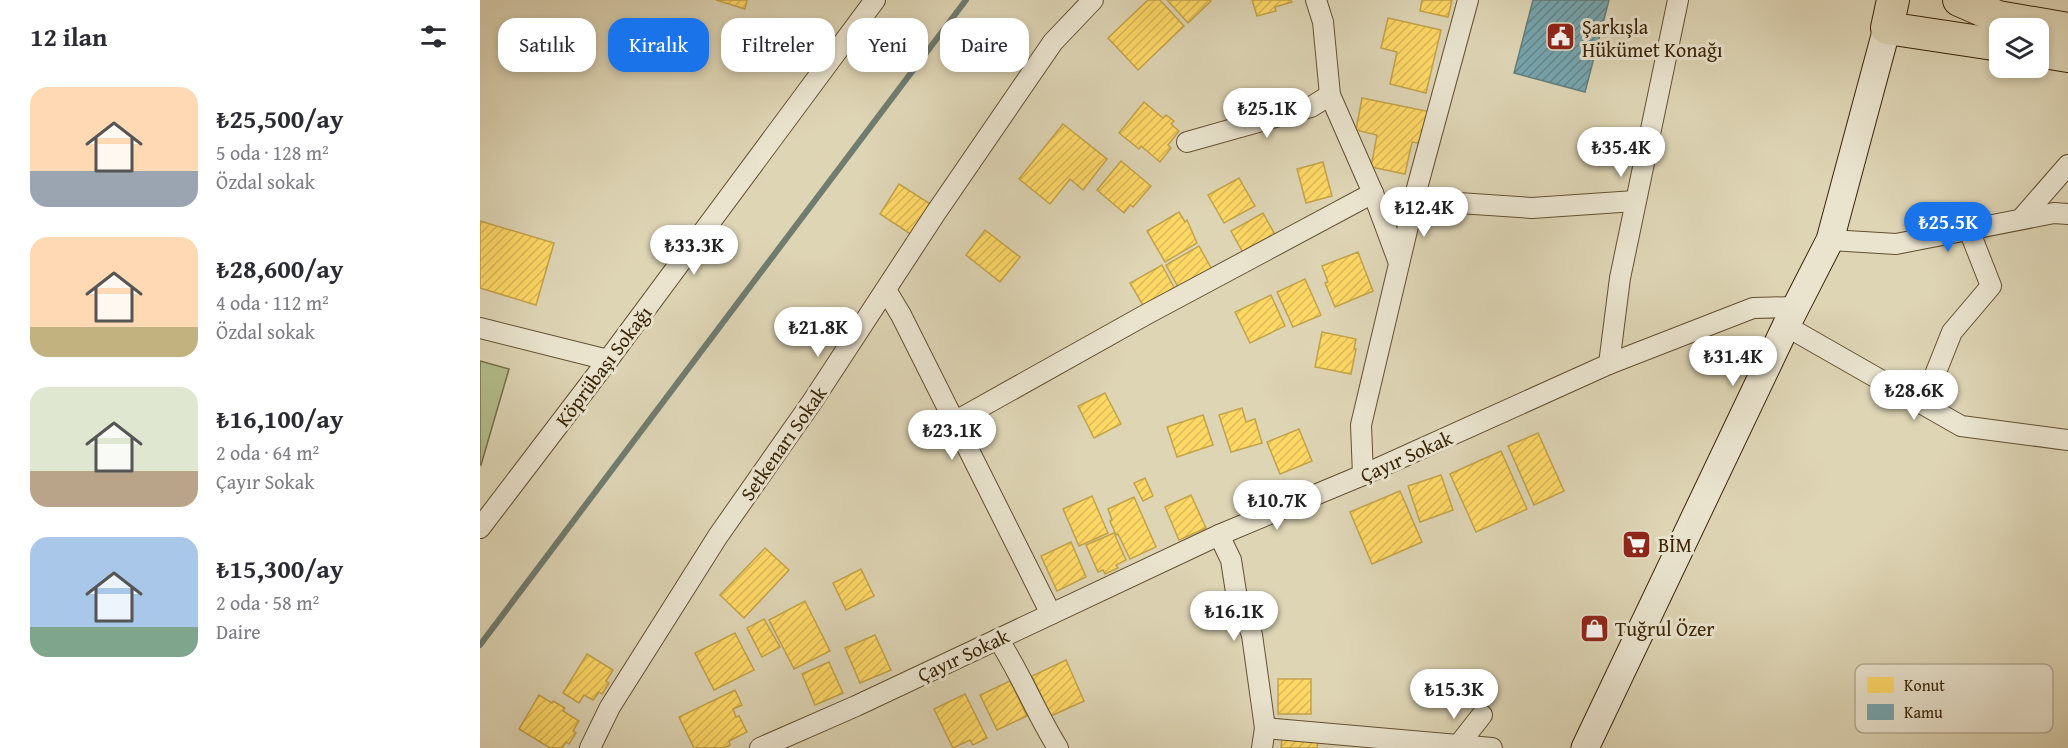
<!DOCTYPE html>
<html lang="tr">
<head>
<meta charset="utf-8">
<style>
  :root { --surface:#fff; --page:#f2f2f3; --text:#2b2b33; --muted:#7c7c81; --accent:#1a73e8 }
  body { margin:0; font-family:"Gentium Book Plus",serif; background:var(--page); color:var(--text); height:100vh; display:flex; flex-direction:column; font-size:22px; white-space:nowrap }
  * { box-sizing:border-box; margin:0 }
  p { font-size:20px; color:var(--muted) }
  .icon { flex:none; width:33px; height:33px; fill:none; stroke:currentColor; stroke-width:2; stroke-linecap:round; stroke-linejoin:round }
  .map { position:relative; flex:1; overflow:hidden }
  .side { display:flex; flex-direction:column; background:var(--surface); width:480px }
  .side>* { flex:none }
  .top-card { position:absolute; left:18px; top:18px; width:570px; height:54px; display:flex; gap:12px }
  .buttons { position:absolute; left:1509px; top:18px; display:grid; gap:12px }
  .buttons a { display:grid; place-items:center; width:60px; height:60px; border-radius:12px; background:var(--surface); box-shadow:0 3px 9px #0003; font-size:30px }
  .price { position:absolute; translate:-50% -51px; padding:0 14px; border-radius:21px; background:#fff; color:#222; font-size:20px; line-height:39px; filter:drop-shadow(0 2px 3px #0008) }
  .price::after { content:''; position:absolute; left:50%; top:36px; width:18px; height:14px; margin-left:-9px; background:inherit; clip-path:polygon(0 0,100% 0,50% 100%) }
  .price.on { background:var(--accent); color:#fff }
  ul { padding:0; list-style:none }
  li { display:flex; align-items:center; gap:18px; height:150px; padding:0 30px }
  li span { display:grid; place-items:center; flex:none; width:168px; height:120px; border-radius:18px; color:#555 }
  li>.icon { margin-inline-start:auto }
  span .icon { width:72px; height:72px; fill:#fffc; stroke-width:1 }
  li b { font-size:26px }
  h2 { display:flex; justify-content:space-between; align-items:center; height:72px; padding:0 30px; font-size:26px }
  .tag { padding:0 21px; border-radius:18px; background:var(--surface); box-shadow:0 3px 9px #0003; font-size:21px; line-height:54px }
  .tag.on { background:var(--accent); color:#fff }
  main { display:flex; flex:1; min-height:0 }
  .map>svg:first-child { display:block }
</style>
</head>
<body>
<main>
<section class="side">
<h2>12 ilan<svg class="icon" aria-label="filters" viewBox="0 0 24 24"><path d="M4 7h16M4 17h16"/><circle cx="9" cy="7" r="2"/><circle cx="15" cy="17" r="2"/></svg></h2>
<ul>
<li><span style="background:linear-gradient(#ffd9b3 70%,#9aa5b1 0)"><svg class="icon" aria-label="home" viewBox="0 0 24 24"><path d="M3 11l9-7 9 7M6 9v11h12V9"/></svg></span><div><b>₺25,500/ay</b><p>5 oda · 128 m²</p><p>Özdal sokak</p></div></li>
<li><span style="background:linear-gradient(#ffd9b3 75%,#c2b280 0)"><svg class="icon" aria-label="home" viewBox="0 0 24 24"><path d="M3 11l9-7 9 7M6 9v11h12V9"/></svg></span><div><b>₺28,600/ay</b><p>4 oda · 112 m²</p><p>Özdal sokak</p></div></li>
<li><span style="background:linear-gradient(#dfe7d0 70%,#b9a48a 0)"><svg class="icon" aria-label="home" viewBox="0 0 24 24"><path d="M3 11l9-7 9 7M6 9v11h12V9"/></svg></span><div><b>₺16,100/ay</b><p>2 oda · 64 m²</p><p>Çayır Sokak</p></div></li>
<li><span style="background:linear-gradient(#a9c7e8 75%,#7fa58c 0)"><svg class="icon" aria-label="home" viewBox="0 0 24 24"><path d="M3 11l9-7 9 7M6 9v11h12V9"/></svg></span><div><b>₺15,300/ay</b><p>2 oda · 58 m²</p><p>Daire</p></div></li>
</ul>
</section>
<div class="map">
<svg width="1588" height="748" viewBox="0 0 1588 748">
  <defs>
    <pattern id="homes-hatch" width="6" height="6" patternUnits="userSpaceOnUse" patternTransform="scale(1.5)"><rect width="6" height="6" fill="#ffd966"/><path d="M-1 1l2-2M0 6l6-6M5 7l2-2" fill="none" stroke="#dbba57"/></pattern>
    <pattern id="public-hatch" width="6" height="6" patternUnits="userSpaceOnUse" patternTransform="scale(1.5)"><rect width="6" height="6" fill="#76a5af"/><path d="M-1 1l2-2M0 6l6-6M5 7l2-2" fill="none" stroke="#62868c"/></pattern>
  </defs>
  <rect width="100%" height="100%" fill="#ded5b5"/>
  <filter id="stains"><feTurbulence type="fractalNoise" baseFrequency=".00333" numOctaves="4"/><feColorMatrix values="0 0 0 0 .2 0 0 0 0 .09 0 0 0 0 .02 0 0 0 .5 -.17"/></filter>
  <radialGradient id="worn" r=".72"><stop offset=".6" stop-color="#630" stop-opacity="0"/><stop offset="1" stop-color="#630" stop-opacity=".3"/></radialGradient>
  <path fill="#b3bd8c" stroke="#767048" stroke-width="1.5" d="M0,361L29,369L1,465L0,464Z"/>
  <g fill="url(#homes-hatch)" stroke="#c3a349" stroke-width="1.5">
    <path d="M236,0H267L265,9Z"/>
    <path d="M668,0H680L704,26L658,70L628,38Z"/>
    <path d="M687,0H730L731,1L708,23Z"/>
    <path d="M772,0H811L812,2L795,7L796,11L777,16Z"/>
    <path d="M942,0H972L968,17L940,11Z"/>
    <path d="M908,18L961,30L946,93L910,84L917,52L901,48Z"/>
    <path d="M882,98L951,112L945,144L932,142L925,174L891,167L897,135L876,130Z"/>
    <path d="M664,102L683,118L686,115L694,121L691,124L699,131L688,145L691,148L680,162L661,146L659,149L639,133Z"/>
    <path d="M583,124L627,159L603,190L590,179L570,204L539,179Z"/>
    <path d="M641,161L671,186L653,207L650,205L644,213L617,190Z"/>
    <path d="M843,162L852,196L826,203L817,169Z"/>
    <path d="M759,178L775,206L744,223L728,195Z"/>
    <path d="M419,184L455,207L435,237L400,214Z"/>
    <path d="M699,212L705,222L707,220L717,243L685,262L667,231Z"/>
    <path d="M783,213L798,240L766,258L751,231Z"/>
    <path d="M0,221L74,243L56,305L0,288Z"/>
    <path d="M505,230L540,257L520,282L486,255Z"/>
    <path d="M719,246L735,275L702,294L686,265Z"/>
    <path d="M878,252L893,291L855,307L845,283L848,282L842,266Z"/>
    <path d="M682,265L698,295L667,312L650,283Z"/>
    <path d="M825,279L841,315L813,327L797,292Z"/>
    <path d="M791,295L805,326L770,343L755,312Z"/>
    <path d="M842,332L876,339L874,349H876L871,374L835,367Z"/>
    <path d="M625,393L641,424L614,438L598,406Z"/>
    <path d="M762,408L766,422L775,419L782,443L751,452L739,415Z"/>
    <path d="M723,415L733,445L697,457L687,427Z"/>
    <path d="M819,429L832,461L800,474L787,442Z"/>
    <path d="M1058,433L1084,491L1054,505L1028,446Z"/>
    <path d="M1021,451L1047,509L996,532L970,474Z"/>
    <path d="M961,475L973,510L940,522L928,486Z"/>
    <path d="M665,478L673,496L663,501L654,483Z"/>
    <path d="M920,491L942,542L892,564L870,512Z"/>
    <path d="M711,495L726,528L699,540L685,507Z"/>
    <path d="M612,496L628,533L599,546L583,509Z"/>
    <path d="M654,497L676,547L650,559L638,534L636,535L630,521L632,520L628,509Z"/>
    <path d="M634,533L646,560L636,565L638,568L625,574L623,570L618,572L606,545Z"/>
    <path d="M591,542L606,577L577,591L561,556Z"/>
    <path d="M285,548L309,570L264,618L240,595Z"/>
    <path d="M381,569L394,596L366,610L353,583Z"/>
    <path d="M325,601L350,651L314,669L289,620Z"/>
    <path d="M284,619L300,647L282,657L267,628Z"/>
    <path d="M255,633L274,670L234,690L215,653Z"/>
    <path d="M395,635L411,670L380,683L365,648Z"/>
    <path d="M107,654L133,670L126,681L129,683L122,694L119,692L113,700L104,695L99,703L83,693Z"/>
    <path d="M586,660L604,701L571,716L552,676Z"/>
    <path d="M349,662L363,693L335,705L322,674Z"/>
    <rect x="798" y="679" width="33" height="35"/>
    <path d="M530,681L547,716L517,730L500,695Z"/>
    <path d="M255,690L262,705L253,709L256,717L259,716L267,732L249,741L250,745L244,748H214L199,717Z"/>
    <path d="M485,694L507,738L493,745L490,740L473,748L454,709Z"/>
    <path d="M59,695L72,703L73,701L85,708L83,711L99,721L93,731L96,733L89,744L86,742L82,748H70L39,729Z"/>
    <path d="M802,737L838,740L837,748H801Z"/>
  </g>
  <path fill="url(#public-hatch)" stroke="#637e7c" stroke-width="1.5" d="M1053,0H1129L1105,92L1034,73Z"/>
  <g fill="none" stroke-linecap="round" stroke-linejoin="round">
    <path stroke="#707c6f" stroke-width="6" d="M0,645L486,0"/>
    <defs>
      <g id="minor">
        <path d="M836,0L843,22L850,95L893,193L919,263"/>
        <path d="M707,142L831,107L850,95"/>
        <path d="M934,200L1052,208L1155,201"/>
        <path d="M1541,219L1588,165"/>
        <path d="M1350,240L1416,244L1574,213L1588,214"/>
        <path d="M406,290L421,315L571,614"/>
        <path d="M1306,326L1481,426L1588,440"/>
        <path d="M0,328L128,360"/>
        <path d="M1129,364L1140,278L1198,0"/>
        <path d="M1452,409L1454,377L1472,332L1511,286L1489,230"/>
        <path d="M474,422L667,314L893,193"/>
        <path d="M883,475L881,425L937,188L988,0"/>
        <path d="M0,528L128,360L395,0"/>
        <path d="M739,535L751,560L756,592L772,635L785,728L782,748"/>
        <path d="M518,639C541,674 556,713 578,748"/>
        <path d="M785,728L1012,748"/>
        <path d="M110,748L130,707L238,536L332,402L455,214L573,42L613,0"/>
        <path d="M280,748L376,706L739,535L883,475L1129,364L1273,308L1316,307"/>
        <path d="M976,748L1002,715"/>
      </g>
      <path id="secondary" d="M1105,748L1306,326L1350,240L1407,28"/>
      <g id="primary">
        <path d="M1413,0L1407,28L1520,45"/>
        <path d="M1479,0L1518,17L1588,29"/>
        <path d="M1558,51L1588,56"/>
      </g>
    </defs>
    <use href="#minor" stroke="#625031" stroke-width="22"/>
    <use href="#secondary" stroke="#382405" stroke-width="29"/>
    <use href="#primary" stroke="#382405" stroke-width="34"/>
    <use href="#minor" stroke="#eae4cf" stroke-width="20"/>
    <use href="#secondary" stroke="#eae4cf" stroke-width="27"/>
    <use href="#primary" stroke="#ded5b5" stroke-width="32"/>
  </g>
  <defs>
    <symbol id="civic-square" viewBox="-11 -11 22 22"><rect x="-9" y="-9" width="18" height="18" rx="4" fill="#8f2418" stroke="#eae4cf"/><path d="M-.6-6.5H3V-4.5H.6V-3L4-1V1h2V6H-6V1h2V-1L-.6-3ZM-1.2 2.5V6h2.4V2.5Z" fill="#fff"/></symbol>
    <symbol id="supermarket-square" viewBox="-11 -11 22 22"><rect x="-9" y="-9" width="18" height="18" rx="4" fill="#8f2418" stroke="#eae4cf"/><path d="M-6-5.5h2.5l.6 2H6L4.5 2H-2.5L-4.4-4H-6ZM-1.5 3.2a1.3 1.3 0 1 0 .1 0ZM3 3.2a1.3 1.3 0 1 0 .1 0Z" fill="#fff"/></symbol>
    <symbol id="shop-square" viewBox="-11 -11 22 22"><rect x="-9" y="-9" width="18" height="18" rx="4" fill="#8f2418" stroke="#eae4cf"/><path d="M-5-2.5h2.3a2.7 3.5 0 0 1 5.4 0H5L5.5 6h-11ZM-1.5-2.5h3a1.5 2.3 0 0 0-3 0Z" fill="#fff"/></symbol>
  </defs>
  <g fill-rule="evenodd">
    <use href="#civic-square" x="1064" y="20" width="33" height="33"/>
    <use href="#supermarket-square" x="1140" y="528" width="33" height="33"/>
    <use href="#shop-square" x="1098" y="612" width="33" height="33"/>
  </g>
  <g text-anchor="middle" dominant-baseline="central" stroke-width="6" stroke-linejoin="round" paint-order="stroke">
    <g font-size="20" fill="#382405" stroke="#eae4cf" text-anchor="start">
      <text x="1102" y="26">Şarkışla<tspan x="1102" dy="23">Hükümet Konağı</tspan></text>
      <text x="1178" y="544">BİM</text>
      <text x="1135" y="628">Tuğrul Özer</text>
    </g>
    <g font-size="20" fill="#382405" stroke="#eae4cf">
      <text transform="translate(123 366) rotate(-53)">Köprübaşı Sokağı</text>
      <text transform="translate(303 443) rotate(-55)">Setkenarı Sokak</text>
      <text transform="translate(926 456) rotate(-24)">Çayır Sokak</text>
      <text transform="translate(483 655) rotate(-25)">Çayır Sokak</text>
    </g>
  </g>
  <rect x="1375" y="664" width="198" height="69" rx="9" fill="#eae4cf" stroke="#b5aa92" stroke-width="1.5"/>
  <rect x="1387" y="677" width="27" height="16" fill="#ffd966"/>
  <rect x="1387" y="704" width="27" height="16" fill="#76a5af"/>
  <g font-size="16" fill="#382405">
    <text x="1424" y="691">Konut</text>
    <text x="1424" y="718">Kamu</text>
  </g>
  <rect width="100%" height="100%" filter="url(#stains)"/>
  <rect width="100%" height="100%" fill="url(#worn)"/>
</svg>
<div class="buttons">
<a><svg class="icon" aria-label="layers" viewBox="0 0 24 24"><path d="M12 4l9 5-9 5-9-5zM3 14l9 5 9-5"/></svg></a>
</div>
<b class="price" style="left:787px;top:139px">₺25.1K</b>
<b class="price" style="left:1141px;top:178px">₺35.4K</b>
<b class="price" style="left:944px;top:238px">₺12.4K</b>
<b class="price on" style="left:1468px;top:253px">₺25.5K</b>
<b class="price" style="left:214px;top:276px">₺33.3K</b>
<b class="price" style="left:338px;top:358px">₺21.8K</b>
<b class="price" style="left:1253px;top:387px">₺31.4K</b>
<b class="price" style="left:1434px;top:421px">₺28.6K</b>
<b class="price" style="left:472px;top:461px">₺23.1K</b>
<b class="price" style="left:797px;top:531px">₺10.7K</b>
<b class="price" style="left:754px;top:642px">₺16.1K</b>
<b class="price" style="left:974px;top:720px">₺15.3K</b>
<div class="top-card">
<a class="tag">Satılık</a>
<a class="tag on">Kiralık</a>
<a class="tag">Filtreler</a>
<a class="tag">Yeni</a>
<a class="tag">Daire</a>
</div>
</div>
</main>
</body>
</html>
